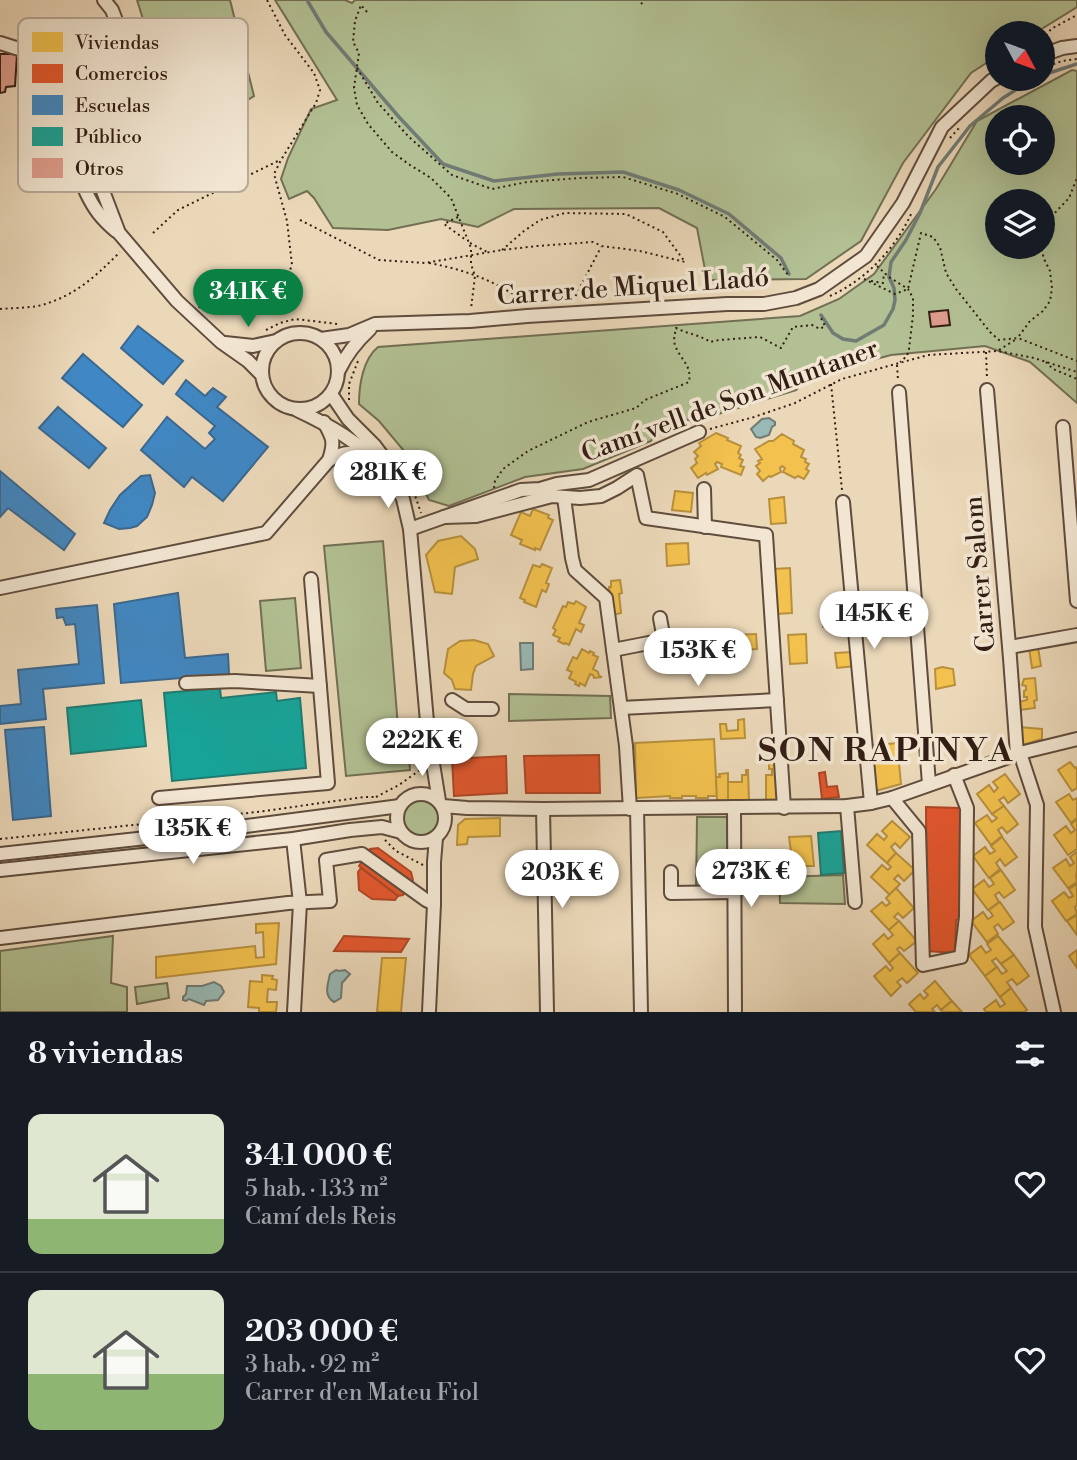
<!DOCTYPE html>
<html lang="es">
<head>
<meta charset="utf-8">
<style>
  :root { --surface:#171b24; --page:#20242c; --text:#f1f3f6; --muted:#9ea1a6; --line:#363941; --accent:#0b8043 }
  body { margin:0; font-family:"Libre Bodoni",serif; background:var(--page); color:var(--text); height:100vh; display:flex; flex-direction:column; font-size:26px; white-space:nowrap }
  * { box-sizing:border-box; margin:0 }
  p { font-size:23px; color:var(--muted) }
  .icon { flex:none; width:38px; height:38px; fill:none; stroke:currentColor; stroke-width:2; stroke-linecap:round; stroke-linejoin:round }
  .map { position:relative; height:1012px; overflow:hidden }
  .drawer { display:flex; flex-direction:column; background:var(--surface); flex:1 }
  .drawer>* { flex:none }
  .needle { width:46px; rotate:131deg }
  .buttons { position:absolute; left:985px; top:21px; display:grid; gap:14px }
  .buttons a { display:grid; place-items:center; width:70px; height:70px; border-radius:50%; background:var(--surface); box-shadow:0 7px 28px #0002; font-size:35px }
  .price { position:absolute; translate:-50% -60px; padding:0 16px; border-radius:24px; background:#fff; color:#222; font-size:23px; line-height:46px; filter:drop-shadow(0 2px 4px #0008) }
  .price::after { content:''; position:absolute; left:50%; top:42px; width:21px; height:16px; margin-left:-10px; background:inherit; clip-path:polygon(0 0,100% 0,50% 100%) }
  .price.current { background:var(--accent); color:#fff }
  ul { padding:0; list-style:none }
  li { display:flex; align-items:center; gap:21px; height:175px; padding:0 28px }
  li+li { border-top:2px solid var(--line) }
  li span { display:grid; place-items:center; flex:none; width:196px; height:140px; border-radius:14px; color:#555 }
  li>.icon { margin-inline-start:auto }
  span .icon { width:84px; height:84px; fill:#fffc; stroke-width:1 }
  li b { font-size:30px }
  h2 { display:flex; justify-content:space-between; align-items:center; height:84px; padding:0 28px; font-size:30px }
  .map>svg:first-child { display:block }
</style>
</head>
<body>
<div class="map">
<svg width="1077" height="1012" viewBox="0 0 1077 1012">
  <rect width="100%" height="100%" fill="#ebd8b9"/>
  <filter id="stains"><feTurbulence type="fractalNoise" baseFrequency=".00286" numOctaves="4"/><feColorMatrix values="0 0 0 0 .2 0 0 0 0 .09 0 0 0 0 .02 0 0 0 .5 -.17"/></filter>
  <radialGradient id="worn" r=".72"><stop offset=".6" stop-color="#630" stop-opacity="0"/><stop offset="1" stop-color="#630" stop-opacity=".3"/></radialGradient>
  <g fill="#b2c093" stroke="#726f54" stroke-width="2" fill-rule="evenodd">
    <path d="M137,0H230L254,96L181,141Z"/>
    <path d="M275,0H345L352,3L355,0H1077V7L1035,33H998L997,56L971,73L903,163L861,241L806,279L707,280L697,228L659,208L514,209L478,227L441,219L388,230L333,228L314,198L307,191L289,199L281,179L288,158L311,109L337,100Z"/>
    <path d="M1072,70L1077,71V403L1030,362L985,346L891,355L809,377L796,390L702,419L692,422L683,418L657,430L651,441L583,469L525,477L449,506L429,500L405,452L379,421L359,404C359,385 363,359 378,347L800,316L839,299L874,274L936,189L977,121ZM998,117H1043V163H998ZM998,201H1043V247H998Z"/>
    <path d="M383,541L399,739H408L410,770L346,776L324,546Z"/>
    <path d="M295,598L301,668L266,671L260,601Z"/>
    <path d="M509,694L610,696L611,718L509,721Z"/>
    <circle cx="420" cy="819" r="19"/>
    <path d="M697,817H727L728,892L696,893Z"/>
    <path d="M843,875L845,904L780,903L779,877Z"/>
    <path d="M113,936L111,983L127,987V1012H0V951Z"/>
    <path d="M167,983L169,998L137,1004L135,987Z"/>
  </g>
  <g fill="#99b9b5" stroke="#707b75" stroke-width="2">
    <path d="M769,418L775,422V425L772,427L769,435L760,438L756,437L751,429L762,419Z"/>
    <path d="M520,643H533V669L521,670Z"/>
    <path d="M336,970L339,971L345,970L350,974L342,983L341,998L334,1002C323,996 328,984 330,974Z"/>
    <path d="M214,982L221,986L224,992L218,1000L206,1001L204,1005L189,999L186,1001L183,1000V997L186,994L187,986H202Z"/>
  </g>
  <g fill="#f2c14e" stroke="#b8903d" stroke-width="2">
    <path d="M716,433L728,438L727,440L741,446L738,453L741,455L739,458L743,460L740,466L744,467L741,475L721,467L722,464L717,462L715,464L718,469L707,475L706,473L698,478L691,468L697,463L695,459L698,456L694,452L701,446L699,443Z"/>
    <path d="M782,434L794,441L793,444L804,450L801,457L806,459L805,462L809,464L806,469L809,471L804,479L798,476L795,478L783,472L785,468L782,466L780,468L781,472L771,477L769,476L763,481L757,474L760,471L756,466L760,463L758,461L762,459L755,449L769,441H773Z"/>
    <path d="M675,491L693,493L691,512L672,510Z"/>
    <path d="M784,497L786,523L771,524L769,499Z"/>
    <path d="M533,509L549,515L548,518L553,520L540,550L535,548V550L520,544L522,540L511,535L521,512L530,516Z"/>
    <path d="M461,536L475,549L478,559L455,567L452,594L435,592L426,555L438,541Z"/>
    <path d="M688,543L689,564L667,566L666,544Z"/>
    <path d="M542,564L552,568L546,583L549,584L546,592L542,590L536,607L524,602L525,600L520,598L533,565L540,567Z"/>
    <path d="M790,568L792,613L776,614L774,569Z"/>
    <path d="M620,580L622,593L619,594L621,613L612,615L609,587H611V581Z"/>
    <path d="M576,601L586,607L579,623L584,625L581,632L576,629L569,645L565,643L564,644L558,641L560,638L553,635L556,630L553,628L563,606L566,607L568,602L574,604Z"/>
    <path d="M834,611L836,612L847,613L848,625L823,627V612Z"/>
    <path d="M756,634L757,649L714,652L711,636Z"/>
    <path d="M806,634L807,663L790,664L788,635Z"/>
    <path d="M474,640L488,644L494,656L476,666L473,674L471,690L455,689L452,680L444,673L448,649L460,641Z"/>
    <path d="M1038,647L1041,666L1032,668L1029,648Z"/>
    <path d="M582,649L589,653L590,651L594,653L593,655L598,657L593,669L598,672L599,676L602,677L594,678L593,675L590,674L585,686L580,683L579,686L575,684L576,682L569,678L572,672L567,670L573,657L577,659Z"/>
    <path d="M853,652L855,666L837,668L835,653Z"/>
    <path d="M942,667L953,669L955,685L936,689L935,669Z"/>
    <path d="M1035,678L1037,700L1034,701L1035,708L1019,710V702L1027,700V697H1024V691L1026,690V686L1022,685L1024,679Z"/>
    <path d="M744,719L745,738L721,739L720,724H726L727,731L738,730V720Z"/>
    <path d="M1019,727L1042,729V739L1023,745Z"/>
    <path d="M714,739L717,796H708V798H696V796H682V798H670V796L636,798L635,743Z"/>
    <path d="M897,743L901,784L872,792L868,746Z"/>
    <path d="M769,760H779L781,800H766V775H772V769H769Z"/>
    <path d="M1070,762L1075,768L1077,767V788L1072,791L1058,770Z"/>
    <path d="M746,770H748L749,801H728V782H742V775H746Z"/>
    <path d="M728,773V801H717L716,777H720L719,774Z"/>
    <path d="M1005,774L1020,794L1008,803L1004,797L999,800L1004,806L992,814L977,794L989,785L994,792L998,788L993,782Z"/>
    <path d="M1069,794L1073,800L1077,798V818L1071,823L1056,802Z"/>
    <path d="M1004,806L1018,824L1007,833L1002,827L998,830L1002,836L991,845L975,823L987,815L992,822L997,818L992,814Z"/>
    <path d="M500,818V836L468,837L467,844L457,845L458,825L465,819Z"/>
    <path d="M1077,819V849L1068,855L1054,835L1066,826L1071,833L1075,830L1071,824Z"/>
    <path d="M892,821L910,837L900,848L895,843L891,847L896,853L887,863L867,845L877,834L884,840L887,836L882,831Z"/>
    <path d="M811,836L814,866H793L789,837Z"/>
    <path d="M1002,837L1017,857L1005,866L1000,859L996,863L1000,869L989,878L973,856L985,847L990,854L995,851L991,846Z"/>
    <path d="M1077,852V873L1076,874L1077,882L1068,888L1053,868L1066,859L1070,866L1074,863L1070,857Z"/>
    <path d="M896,853L915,870L904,881L898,875L894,879L900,884L890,895L871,877L882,865L888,870L891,867L887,863Z"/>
    <path d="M1001,870L1015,890L1004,898L999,892L995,895L999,902L988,910L972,889L984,880L989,887L994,884L990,878Z"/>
    <path d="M1077,884V905L1075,907L1077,914L1066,921L1052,901L1064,892L1069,898L1073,896L1069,889Z"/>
    <path d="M896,888L914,908L903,918L898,913L894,917L899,921L889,930L871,911L882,902L886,906L890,903L886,898Z"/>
    <path d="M1000,902L1014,922L1003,930L998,924L994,927L998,934L987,942L971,921L983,912L988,919L993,916L989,910Z"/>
    <path d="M1077,915V935L1067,921Z"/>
    <path d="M899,921L917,941L904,951L900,947L897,949L900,953L889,963L873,944L884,934L888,939L893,935L889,930Z"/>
    <path d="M279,923L276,964L156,978V957L255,946L256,958L264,957L263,932L256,933V924Z"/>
    <path d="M998,936L1014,955L1001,964L996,958L992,961L997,967L985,976L969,955L981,946L986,953L991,950L987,944Z"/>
    <path d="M1077,950V968L1069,956Z"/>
    <path d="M900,953L918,973L907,983L902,978L897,982L901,986L891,996L874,976L886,966L890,971L893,968L889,963Z"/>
    <path d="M1014,955L1029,976L1017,985L1012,979L1007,982L1011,988L1000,997L985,976L997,967L1002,974L1007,971L1001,964Z"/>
    <path d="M382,958H406L401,1012H377Z"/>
    <path d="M262,975L273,976L272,979L277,980L276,990L268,989L267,1002H277L276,1012H259V1008L248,1007L250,981L262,982Z"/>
    <path d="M935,981L952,1001L941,1010L937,1005L932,1009L935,1012H916L909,1004L920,994L924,999L928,995L924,991Z"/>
    <path d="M1011,988L1027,1010L1024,1012H986L984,1009L996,1000L1000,1007L1005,1004L1000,997Z"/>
    <path d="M952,1001L962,1012H943L941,1010Z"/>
  </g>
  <g fill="#e4572e" stroke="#af4626" stroke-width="2">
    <path d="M599,755L600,793H526L524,756Z"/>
    <path d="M506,756L507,793L454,796L452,759Z"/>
    <path d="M825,772L827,787L837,786L839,797L822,799L819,773Z"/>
    <path d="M926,807L960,808L961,919L956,920L955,953L927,951Z"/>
    <path d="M378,848L411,872L413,880L403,895L398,896L359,866L370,849Z"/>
    <path d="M361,868L398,896L395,900L372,899L359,890L358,872Z"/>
    <path d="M344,936L409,939L401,952L334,951Z"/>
  </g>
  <g fill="#3f88c5" stroke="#3b6890" stroke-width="2">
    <path d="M138,326L183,361L163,384L121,348Z"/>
    <path d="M83,354L142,405L123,427L62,378Z"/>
    <path d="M186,380L205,396L213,388L226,397L217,407L268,447L223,501L192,477L184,487L141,450L167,417L205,449L215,439L209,433L215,426L176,394Z"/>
    <path d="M58,407L106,448L89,468L39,428Z"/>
    <path d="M0,471L75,534L64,550L8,508L0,517Z"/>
    <path d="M150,475L155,493L152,505L147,517L137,526L130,528L119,529L104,523L110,510L120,495L141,476Z"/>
    <path d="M178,593L185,658L228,654L229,674L121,683L114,604Z"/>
    <path d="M97,605L104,683L43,689L46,719L0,724V706L21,704L18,670L79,664L75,624L66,625L63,617L57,618L56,609Z"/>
    <path d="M44,727L51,816L13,820L5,730Z"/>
  </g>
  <g fill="#17a398" stroke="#1f7b70" stroke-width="2">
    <path d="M220,688L221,698L276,692L277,701L300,698L306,768L172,781L164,693Z"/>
    <path d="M141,700L146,746L71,754L67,708Z"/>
    <path d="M841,831L844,873L821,875L818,833Z"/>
  </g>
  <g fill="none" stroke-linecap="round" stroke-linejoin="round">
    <g stroke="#707b75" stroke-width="3.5">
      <path d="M307,0L326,32L399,117L443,164L494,181L558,174L623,172L679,190L729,214L781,258L789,274"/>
      <path d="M1043,75L1077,64"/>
      <path d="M821,315L833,333L843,339L856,341L884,325L893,309L895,300L894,288L889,277L891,262L906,240L920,213L938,167L970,126L1003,98L1033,79"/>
    </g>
  </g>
  <g fill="#df9d8d" stroke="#321e14" stroke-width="2">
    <path d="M0,54H17L15,86L6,87L5,92L0,93Z"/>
    <path d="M948,310L950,325L931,327L929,312Z"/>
  </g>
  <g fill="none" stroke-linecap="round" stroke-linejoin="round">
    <defs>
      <g id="minor">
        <path d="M104,0L112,10L127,49L125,85L101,144L103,191L119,233L177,301L221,342L248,361L261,374"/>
        <path d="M0,43L19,49L46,67L58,81L86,192C94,209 101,218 116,231"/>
        <path d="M1043,55L1062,48L1077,46"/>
        <circle cx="300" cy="371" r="38"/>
        <path d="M321,339L349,335L375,324L470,321L527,316L727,304H764L796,298L819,289L866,256L903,203L942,127L991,81L998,77"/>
        <path d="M225,343L253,346L276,341"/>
        <path d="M339,370C347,353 356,342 370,329"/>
        <path d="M987,390L1010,658L1017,754"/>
        <path d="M899,392L929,784"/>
        <path d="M331,394L348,419L375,446L386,461L403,499L410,529L428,733L439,801"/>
        <path d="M297,410C329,425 359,442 383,468"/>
        <path d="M1063,427L1077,601"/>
        <path d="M329,460C346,451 349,451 368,458"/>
        <path d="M704,489L705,527"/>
        <path d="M564,497L572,558L575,570L606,598L626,746L630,809"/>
        <path d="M843,502L871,803"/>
        <path d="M444,517L476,516L552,496L580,498L601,496L617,488L637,475L646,518L766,535L784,808"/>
        <path d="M410,529L521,490L540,489L557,484L589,480L699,432"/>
        <path d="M0,588L266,533L329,460C335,442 333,438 324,422"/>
        <path d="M1010,647L1077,635"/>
        <path d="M613,650L664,640L660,618"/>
        <path d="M186,683L235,681L320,686"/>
        <path d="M452,700L466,709H492"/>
        <path d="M621,708L777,700"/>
        <path d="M1020,753L1037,805L1035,927L1054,1012"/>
        <circle cx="421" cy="818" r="24"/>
        <path d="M159,798L328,783L311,579"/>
        <path d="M892,798L919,831L923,965L961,957L966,917L967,808L954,775"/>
        <path d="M443,806L467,808L543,809L847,806L871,803L892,798L1020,753L1077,739"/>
        <path d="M847,806L855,902"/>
        <path d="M734,807L735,1012"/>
        <path d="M637,808L641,1012"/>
        <path d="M543,809L547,1012"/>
        <path d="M293,839L300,903L294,1012"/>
        <path d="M0,854L192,833L400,806"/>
        <path d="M0,870L293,839L350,830L382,827L401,832"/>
        <path d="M671,872V893L734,892"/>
        <path d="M0,938L288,903L330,901L326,860L362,854L426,900L434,904"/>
        <path d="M429,1012L434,904V862L436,838"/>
      </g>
    </defs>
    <use href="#minor" stroke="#604c3d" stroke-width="16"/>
    <g stroke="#321e14" stroke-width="2" stroke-dasharray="2 3.5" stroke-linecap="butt">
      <path d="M641,4L645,0"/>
      <path d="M367,12L361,5L355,21L353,42L359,53L354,88L357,105L368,124L392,152L410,165L431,178L451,198L471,248V264L475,276L471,309"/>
      <path d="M1043,40L1051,29L1077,15"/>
      <path d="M357,68L378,103L409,137L452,175L492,189L527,182L580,178L623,177L678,194L725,217L777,260L788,275"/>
      <path d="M1043,68L1062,61L1077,59"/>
      <path d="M1006,86L1018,79"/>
      <path d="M950,138L960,127"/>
      <path d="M458,217L444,224L466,240"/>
      <path d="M300,220L379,260L425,263L502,250L537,246L593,242L602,246L640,251L685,262L663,232L626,214L565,213L540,220L524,231L502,250"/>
      <path d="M1043,231L1049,219L1069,198L1077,178"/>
      <path d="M153,233L178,210L280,160"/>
      <path d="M470,243L487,252"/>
      <path d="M429,263C466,270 493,280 524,301"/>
      <path d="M877,266L889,277L908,289L913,298V315L909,349L907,356L900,362"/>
      <path d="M864,279L895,294L908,289L921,233L933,237L940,247L946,273L956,289L990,332L999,340L1018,338L1077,361"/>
      <path d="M871,281L883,283L884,273"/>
      <path d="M830,296C866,280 896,248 912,212"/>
      <path d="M573,301L601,247"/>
      <path d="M199,308L207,293L260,306L282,290L292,265L287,221L274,174L281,160L316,103L320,90L314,73L285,35L267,0"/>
      <path d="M0,309C13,308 26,308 38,306C74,297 95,277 120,252"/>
      <path d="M266,330L280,323L295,319L338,324"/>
      <path d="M1019,336L1030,321L1043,311L1050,301L1052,288L1050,271L1044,259L1041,247"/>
      <path d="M999,350L1015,340"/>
      <path d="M986,352L987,378"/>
      <path d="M1046,362L1053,369L1077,379"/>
      <path d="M897,365L898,380"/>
      <path d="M831,384L842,490"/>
      <path d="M349,400V384L358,361"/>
      <path d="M710,429L754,417L795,403L842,379L928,355L998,351L1034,358L1077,372"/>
      <path d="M397,457L406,469L421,513"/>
      <path d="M494,488L495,481L503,469L528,451L588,422L636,408L645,400L689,382C692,364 680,360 675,345C673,340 675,334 676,328C687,334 701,335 710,342L719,340L760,337L781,348L793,327L812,325L820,329L825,326L820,316"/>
      <path d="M376,797L399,785L420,770L421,768"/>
      <path d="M0,839L257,812L364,797H377"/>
      <path d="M385,840L396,851L423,865"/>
    </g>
    <use href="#minor" stroke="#f2e6d2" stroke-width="12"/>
  </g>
  <g text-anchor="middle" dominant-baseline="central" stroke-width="7" stroke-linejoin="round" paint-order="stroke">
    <g font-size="26" fill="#321e14" stroke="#f2e6d2">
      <text transform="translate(633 287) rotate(-4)">Carrer de Miquel Lladó</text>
      <text transform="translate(730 401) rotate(-20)">Camí vell de Son Muntaner</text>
      <text transform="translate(980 574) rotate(-95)">Carrer Salom</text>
    </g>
    <g font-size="33" font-weight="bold" letter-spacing="2" fill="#321e14" stroke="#f2e6d2">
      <text x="886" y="751">SON RAPINYA</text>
    </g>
  </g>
  <rect x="18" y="18" width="230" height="174" rx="10" fill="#f2e6d2" stroke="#b8aa99" stroke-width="2"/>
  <rect x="32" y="32" width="31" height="20" fill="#f2c14e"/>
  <rect x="32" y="64" width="31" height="19" fill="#e4572e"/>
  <rect x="32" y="95" width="31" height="20" fill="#3f88c5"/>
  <rect x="32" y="127" width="31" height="19" fill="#17a398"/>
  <rect x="32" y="158" width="31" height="20" fill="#df9d8d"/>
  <g font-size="19" fill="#321e14">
    <text x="75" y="49">Viviendas</text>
    <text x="75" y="80">Comercios</text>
    <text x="75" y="112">Escuelas</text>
    <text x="75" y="143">Público</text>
    <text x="75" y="175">Otros</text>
  </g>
  <rect width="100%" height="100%" filter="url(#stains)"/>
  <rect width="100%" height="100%" fill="url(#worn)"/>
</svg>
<div class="buttons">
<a><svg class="needle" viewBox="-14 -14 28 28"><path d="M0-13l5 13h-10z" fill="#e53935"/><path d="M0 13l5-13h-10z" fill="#9ea1a6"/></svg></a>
<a><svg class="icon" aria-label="locate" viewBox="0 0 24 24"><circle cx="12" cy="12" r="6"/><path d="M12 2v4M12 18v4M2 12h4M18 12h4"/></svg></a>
<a><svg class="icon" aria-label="layers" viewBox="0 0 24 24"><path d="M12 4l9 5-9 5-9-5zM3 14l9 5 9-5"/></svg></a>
</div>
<b class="price current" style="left:248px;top:329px">341K €</b>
<b class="price" style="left:388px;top:510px">281K €</b>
<b class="price" style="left:874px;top:651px">145K €</b>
<b class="price" style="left:698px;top:688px">153K €</b>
<b class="price" style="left:422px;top:778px">222K €</b>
<b class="price" style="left:193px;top:866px">135K €</b>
<b class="price" style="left:751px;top:909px">273K €</b>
<b class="price" style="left:562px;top:910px">203K €</b>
</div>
<section class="drawer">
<h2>8 viviendas<svg class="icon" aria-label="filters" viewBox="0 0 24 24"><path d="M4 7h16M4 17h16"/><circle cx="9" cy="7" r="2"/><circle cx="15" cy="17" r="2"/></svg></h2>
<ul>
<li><span style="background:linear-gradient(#dfe7d0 75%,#8fb573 0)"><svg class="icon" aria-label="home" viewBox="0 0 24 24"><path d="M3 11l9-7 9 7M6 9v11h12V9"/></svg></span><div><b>341 000 €</b><p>5 hab. · 133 m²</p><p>Camí dels Reis</p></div><svg class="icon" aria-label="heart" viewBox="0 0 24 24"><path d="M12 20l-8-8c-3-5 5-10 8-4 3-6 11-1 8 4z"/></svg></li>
<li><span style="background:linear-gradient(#dfe7d0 60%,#8fb573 0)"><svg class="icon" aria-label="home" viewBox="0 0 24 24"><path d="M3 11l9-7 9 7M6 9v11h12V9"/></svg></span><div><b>203 000 €</b><p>3 hab. · 92 m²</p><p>Carrer d'en Mateu Fiol</p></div><svg class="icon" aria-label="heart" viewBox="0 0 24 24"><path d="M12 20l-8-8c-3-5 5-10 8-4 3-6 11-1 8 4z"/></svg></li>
</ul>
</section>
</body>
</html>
